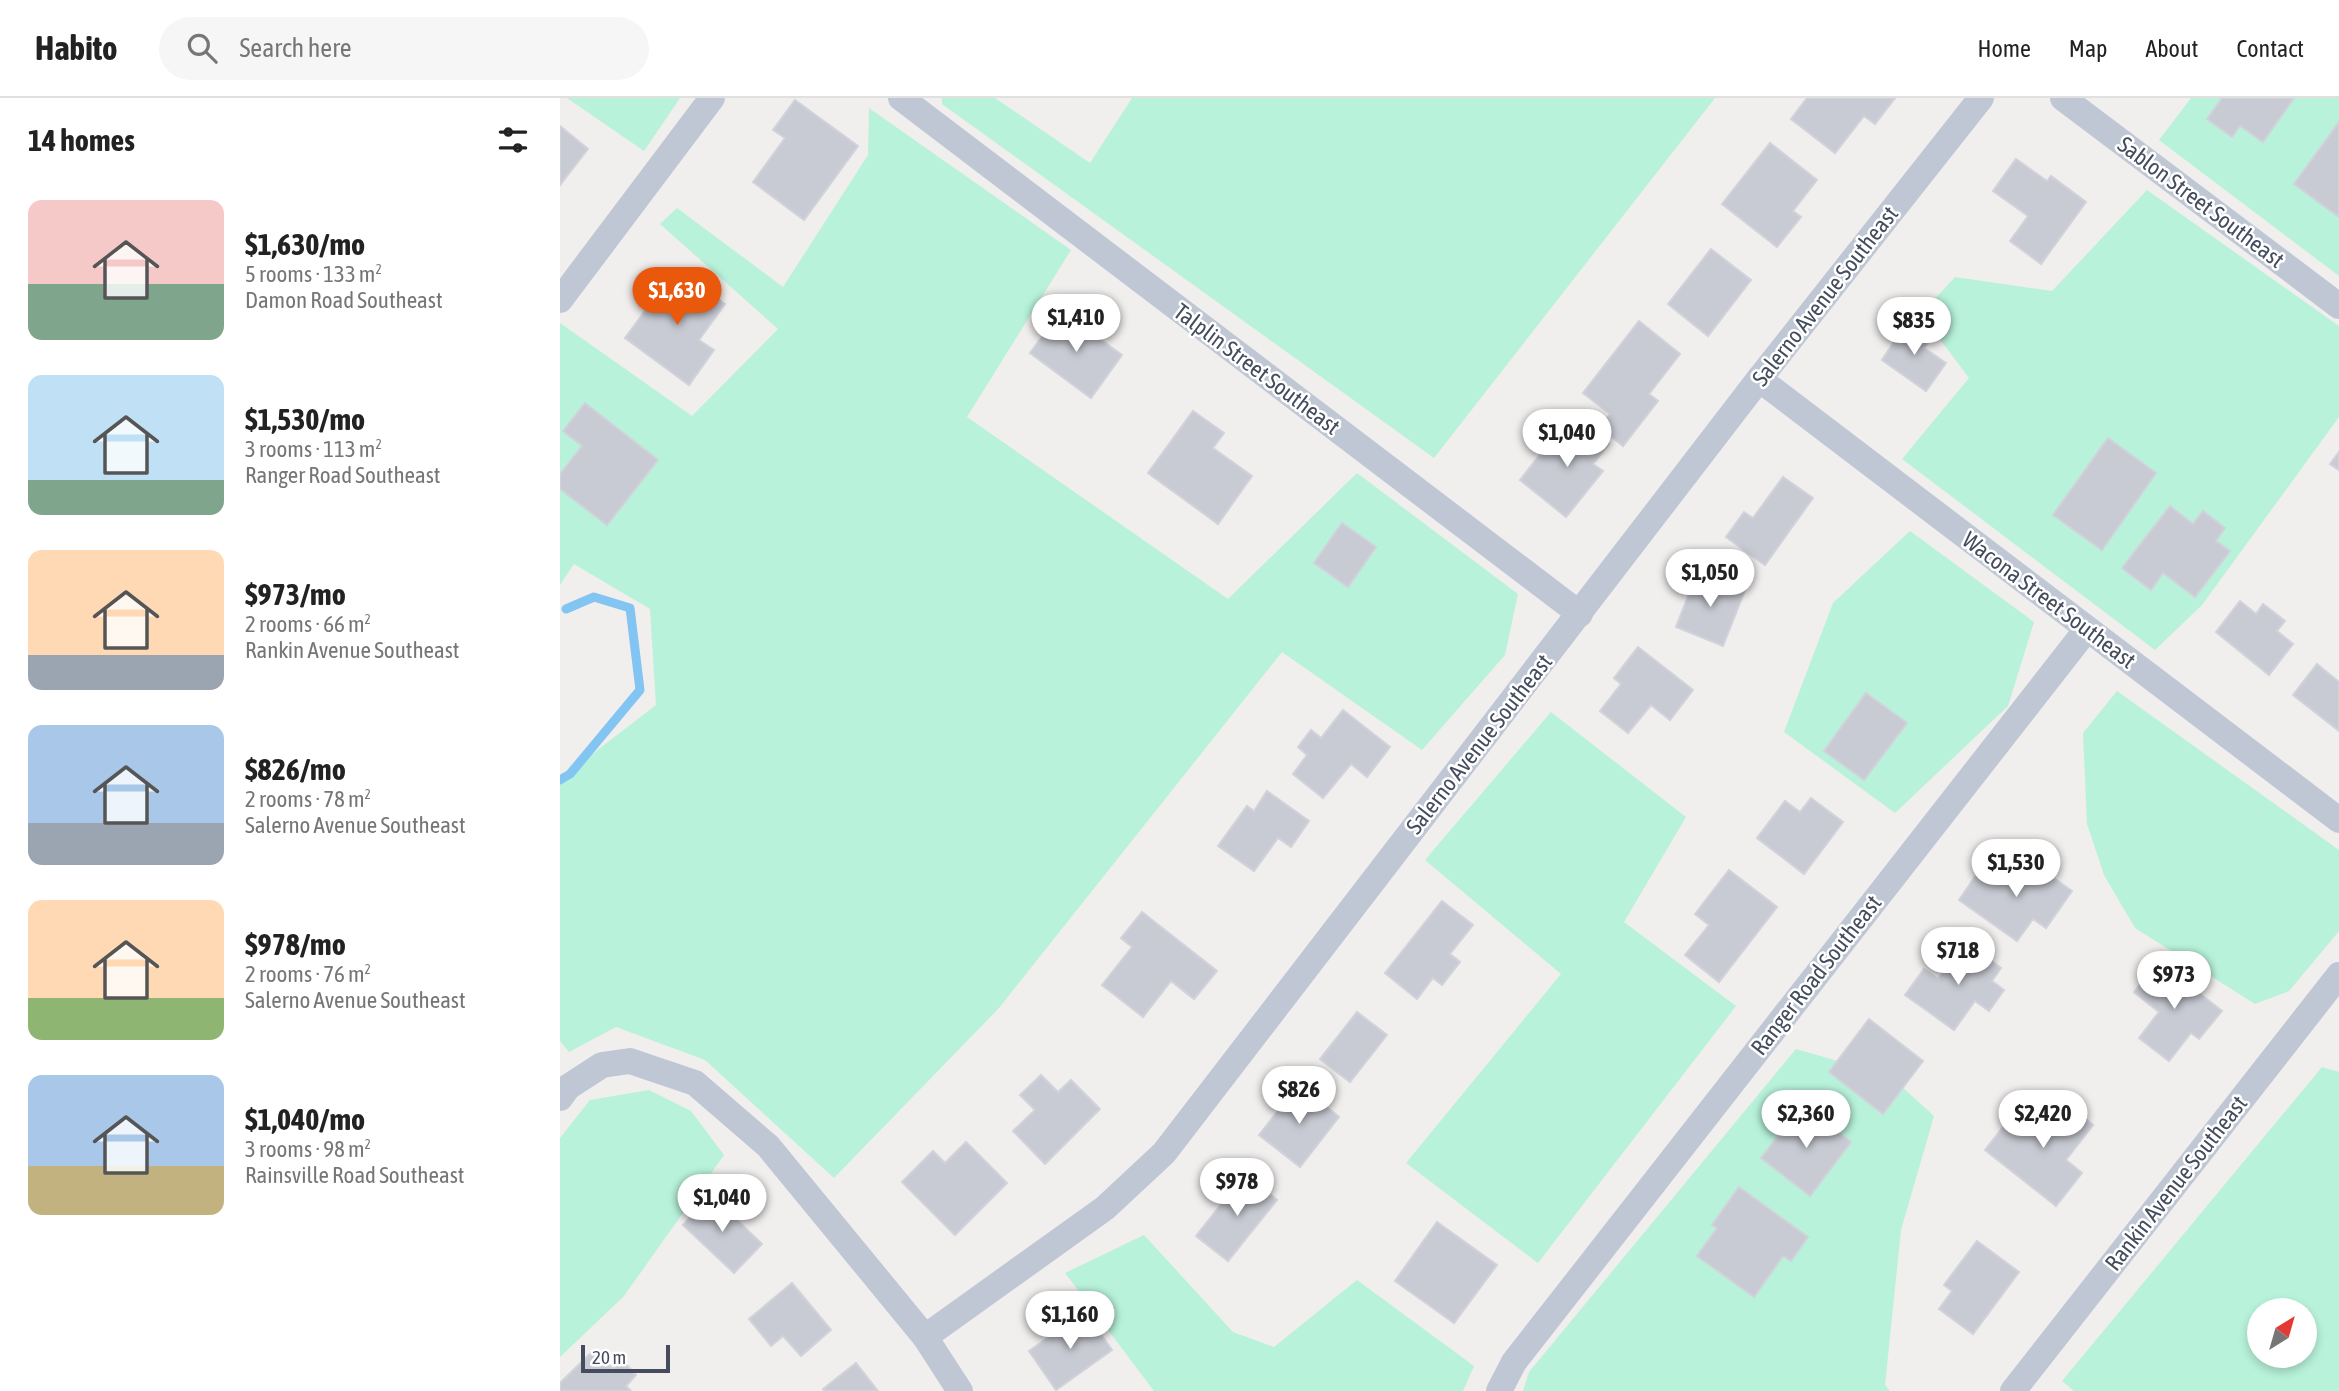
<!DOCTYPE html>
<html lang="en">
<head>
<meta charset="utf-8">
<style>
  :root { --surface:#fff; --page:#f6f6f6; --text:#222; --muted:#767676; --line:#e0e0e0; --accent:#ea580c }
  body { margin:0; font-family:"Asap Condensed",sans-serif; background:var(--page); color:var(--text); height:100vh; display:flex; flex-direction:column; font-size:26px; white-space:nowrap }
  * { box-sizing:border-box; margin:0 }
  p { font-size:23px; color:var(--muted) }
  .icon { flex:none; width:38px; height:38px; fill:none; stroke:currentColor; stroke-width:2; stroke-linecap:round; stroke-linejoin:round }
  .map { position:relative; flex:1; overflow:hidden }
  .drawer { display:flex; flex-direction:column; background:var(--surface); width:560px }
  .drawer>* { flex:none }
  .needle { width:46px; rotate:37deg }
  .fabs { position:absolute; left:1687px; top:1200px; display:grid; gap:14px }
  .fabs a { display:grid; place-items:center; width:70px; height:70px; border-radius:50%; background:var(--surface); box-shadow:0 4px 10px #0003; font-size:35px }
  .scale { position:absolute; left:21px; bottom:18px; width:89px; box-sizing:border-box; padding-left:7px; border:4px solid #454d5d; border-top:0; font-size:19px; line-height:24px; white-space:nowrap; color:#454d5d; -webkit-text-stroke:5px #fff; paint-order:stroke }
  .price { position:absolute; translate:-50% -60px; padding:0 16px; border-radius:24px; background:#fff; color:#222; font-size:23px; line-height:46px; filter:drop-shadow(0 2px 4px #0008) }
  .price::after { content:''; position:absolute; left:50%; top:42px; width:21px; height:16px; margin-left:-10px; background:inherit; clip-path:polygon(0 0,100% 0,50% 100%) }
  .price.selected { background:var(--accent); color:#fff }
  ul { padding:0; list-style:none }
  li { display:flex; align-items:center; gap:21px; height:175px; padding:0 28px }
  li span { display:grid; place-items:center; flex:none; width:196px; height:140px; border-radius:14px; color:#555 }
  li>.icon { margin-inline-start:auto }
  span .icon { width:84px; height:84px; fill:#fffc; stroke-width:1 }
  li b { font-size:30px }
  h2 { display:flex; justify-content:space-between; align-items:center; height:84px; padding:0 28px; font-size:30px }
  header { display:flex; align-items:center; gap:42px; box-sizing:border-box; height:98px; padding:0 35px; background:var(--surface); border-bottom:2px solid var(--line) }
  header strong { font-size:33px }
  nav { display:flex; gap:38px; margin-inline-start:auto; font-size:24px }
  .search { width:490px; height:63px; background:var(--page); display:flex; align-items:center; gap:18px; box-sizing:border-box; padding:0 24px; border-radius:38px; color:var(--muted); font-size:26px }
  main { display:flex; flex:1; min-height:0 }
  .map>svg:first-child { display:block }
</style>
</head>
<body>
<header>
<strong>Habito</strong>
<div class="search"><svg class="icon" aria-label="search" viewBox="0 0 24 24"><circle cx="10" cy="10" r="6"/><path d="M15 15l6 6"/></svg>Search here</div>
<nav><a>Home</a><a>Map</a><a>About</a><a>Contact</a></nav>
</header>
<main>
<section class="drawer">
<h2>14 homes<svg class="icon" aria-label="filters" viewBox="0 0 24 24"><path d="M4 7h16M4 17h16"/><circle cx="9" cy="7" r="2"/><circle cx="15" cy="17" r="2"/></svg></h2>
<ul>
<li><span style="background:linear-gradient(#f6c9c9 60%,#7fa58c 0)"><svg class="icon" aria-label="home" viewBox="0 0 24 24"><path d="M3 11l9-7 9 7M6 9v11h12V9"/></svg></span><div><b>$1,630/mo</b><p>5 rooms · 133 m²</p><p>Damon Road Southeast</p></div></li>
<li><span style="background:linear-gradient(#bfe0f5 75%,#7fa58c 0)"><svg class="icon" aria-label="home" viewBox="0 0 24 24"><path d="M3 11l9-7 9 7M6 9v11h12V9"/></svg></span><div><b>$1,530/mo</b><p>3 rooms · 113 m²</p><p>Ranger Road Southeast</p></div></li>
<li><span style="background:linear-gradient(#ffd9b3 75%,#9aa5b1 0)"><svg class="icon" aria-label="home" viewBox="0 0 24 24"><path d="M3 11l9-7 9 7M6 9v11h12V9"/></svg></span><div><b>$973/mo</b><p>2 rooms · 66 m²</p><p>Rankin Avenue Southeast</p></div></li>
<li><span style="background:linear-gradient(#a9c7e8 70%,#9aa5b1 0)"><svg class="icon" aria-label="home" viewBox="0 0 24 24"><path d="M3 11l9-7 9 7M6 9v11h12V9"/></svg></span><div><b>$826/mo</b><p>2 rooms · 78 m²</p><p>Salerno Avenue Southeast</p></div></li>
<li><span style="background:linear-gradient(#ffd9b3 70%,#8fb573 0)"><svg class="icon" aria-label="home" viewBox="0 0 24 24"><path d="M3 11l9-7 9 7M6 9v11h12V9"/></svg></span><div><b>$978/mo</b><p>2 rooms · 76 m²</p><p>Salerno Avenue Southeast</p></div></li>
<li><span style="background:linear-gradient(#a9c7e8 65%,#c2b280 0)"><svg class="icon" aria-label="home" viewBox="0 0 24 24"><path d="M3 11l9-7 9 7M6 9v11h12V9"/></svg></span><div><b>$1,040/mo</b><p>3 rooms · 98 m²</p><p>Rainsville Road Southeast</p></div></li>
</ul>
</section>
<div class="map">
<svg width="1779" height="1293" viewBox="0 0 1779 1293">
  <rect width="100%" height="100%" fill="#f1eeee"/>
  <g fill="#b8f2da" fill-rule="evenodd">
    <path d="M7,0H120L84,53Z"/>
    <path d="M382,0H435L530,65L572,0H1155L874,360L382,6Z"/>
    <path d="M1631,0H1779V178L1599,42Z"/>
    <path d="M309,10L511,152L407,319L668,501L797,375L958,496L945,557L862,652L722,554L439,910L274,1080L145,962L56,929L9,954L0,943V681L96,607L90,511L14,466L0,487V225L132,318L218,231L100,126L117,110L223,189L308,57Z"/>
    <path d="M1587,92L1779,228V319L1642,507L1595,552L1342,361L1409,280L1361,216L1395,179L1492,193Z"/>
    <path d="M1350,433L1474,524L1448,608L1335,715L1224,634L1273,505Z"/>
    <path d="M1557,593L1779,752V833L1729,893L1695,906L1575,830L1544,777L1527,726L1523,635Z"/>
    <path d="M991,614L1126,719L1064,824L1176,908L978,1165L846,1065L1001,876L865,762Z"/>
    <path d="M1236,951L1330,978L1374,1018L1341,1132L1325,1287L1330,1293H963L969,1274Z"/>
    <path d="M1762,969L1779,974V1293H1514L1502,1283ZM1699,1213H1745V1258H1699Z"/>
    <path d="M89,992L131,1013L164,1057L64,1198L0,1259V1040L30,1002Z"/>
    <path d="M584,1137L673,1234L714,1249L797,1182L914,1268L903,1293H594L505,1175Z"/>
  </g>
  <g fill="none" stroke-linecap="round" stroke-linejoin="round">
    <path stroke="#82c5f2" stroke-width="9" d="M0,682L10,676L80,592L70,510L34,499L6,511"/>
  </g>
  <g fill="#c9cbd4" stroke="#d1d2da" stroke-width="2">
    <path d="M1247,0H1335L1315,26L1304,18L1275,55L1231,21Z"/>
    <path d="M1662,0H1734L1703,44L1680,28L1672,39L1647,21Z"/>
    <path d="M235,2L298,48L244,122L193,84L225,40L213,32Z"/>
    <path d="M1779,24V119L1734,86Z"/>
    <path d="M0,28L28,51L0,87Z"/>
    <path d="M1210,45L1257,82L1233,113L1241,119L1217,149L1162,106Z"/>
    <path d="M1456,61L1487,83L1491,78L1526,104L1481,166L1450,143L1468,118L1433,93Z"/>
    <path d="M1151,151L1191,182L1148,238L1108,206Z"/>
    <path d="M116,171L165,206L139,242L154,252L129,287L65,240Z"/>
    <path d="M501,213L562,257L531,300L470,255Z"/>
    <path d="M1079,223L1120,256L1089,296L1098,303L1063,348L1040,329L1050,316L1023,295Z"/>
    <path d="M1348,223L1372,240L1364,250L1386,265L1366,293L1322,262Z"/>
    <path d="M25,305L98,362L47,427L0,391V376L22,348L3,333Z"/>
    <path d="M633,313L664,335L653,350L692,378L658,426L588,375Z"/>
    <path d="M1019,323L1049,346L1033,366L1043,373L1006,419L960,382L994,339L1001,345Z"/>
    <path d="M1548,340L1596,375L1542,452L1493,417Z"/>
    <path d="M1779,354V372L1770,366Z"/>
    <path d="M1223,379L1253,400L1205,467L1166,439L1184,414L1193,420Z"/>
    <path d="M1610,408L1633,426L1643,413L1665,430L1656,443L1670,453L1635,499L1603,475L1591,492L1562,470Z"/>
    <path d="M782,425L816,449L788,489L754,465Z"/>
    <path d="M1138,473L1185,492L1163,548L1116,529Z"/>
    <path d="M1680,503L1696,516L1703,506L1725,523L1717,533L1733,546L1709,577L1656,534Z"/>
    <path d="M1078,549L1133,592L1110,622L1091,607L1068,635L1040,613L1061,586L1054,580Z"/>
    <path d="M1757,566L1779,584V633L1733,597Z"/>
    <path d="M1306,595L1347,625L1304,682L1264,653Z"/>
    <path d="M783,612L830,649L807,679L791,666L763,700L733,676L747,657L738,649L751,632L761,640Z"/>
    <path d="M707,693L749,723L731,749L718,740L694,773L658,748L687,708L694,713Z"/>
    <path d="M1251,700L1283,724L1244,776L1197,740L1225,703L1240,714Z"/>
    <path d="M1468,762L1512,793L1486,830L1473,821L1457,843L1399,802L1423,767L1451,787Z"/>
    <path d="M1169,772L1217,809L1159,884L1125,857L1149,827L1135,816Z"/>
    <path d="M882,803L913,827L890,856L900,864L882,887L873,880L857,901L825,875Z"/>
    <path d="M582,814L657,873L634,901L611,883L583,919L542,887L572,849L561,840Z"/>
    <path d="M1405,843L1441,870L1432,883L1444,892L1429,913L1415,903L1394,932L1345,897L1364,871L1378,881Z"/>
    <path d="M1598,863L1662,913L1639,941L1631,935L1609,963L1579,940L1599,914L1574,894Z"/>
    <path d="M797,914L827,937L790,984L760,961Z"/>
    <path d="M1309,921L1363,963L1323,1016L1269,974Z"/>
    <path d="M481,977L498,994L511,982L540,1011L485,1066L453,1033L475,1012L460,997Z"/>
    <path d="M739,986L779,1019L740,1069L699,1037Z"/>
    <path d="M1500,1001L1533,1027L1506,1062L1522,1075L1496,1108L1425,1052L1451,1019L1463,1028L1477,1011L1487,1019Z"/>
    <path d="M1242,1007L1291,1044L1250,1098L1201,1060Z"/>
    <path d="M406,1044L447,1085L395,1137L342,1084L373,1053L385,1065Z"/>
    <path d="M685,1076L717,1102L668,1163L636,1138Z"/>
    <path d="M1179,1089L1248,1139L1231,1163L1223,1158L1194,1199L1137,1158L1157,1130L1152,1127Z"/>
    <path d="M151,1097L202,1146L174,1175L123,1127Z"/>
    <path d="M877,1124L937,1167L894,1225L835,1183Z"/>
    <path d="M1417,1143L1459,1174L1413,1236L1379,1211L1392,1193L1384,1187Z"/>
    <path d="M232,1185L271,1232L241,1258L223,1238L211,1248L189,1221Z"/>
    <path d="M525,1214L552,1252L496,1292L469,1253Z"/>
    <path d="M34,1252L53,1271L62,1262L76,1277L66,1288L71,1293H0V1285Z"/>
    <path d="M296,1265L318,1293H265L263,1291Z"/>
  </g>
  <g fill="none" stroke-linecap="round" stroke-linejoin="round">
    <g stroke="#c0c7d4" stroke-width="26">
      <path d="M341,0L1020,516"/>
      <path d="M1503,0L1779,208"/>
      <path d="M0,202L152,0"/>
      <path d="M1199,281L1779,722"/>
      <path d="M0,1000L8,989L42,967L70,963L135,985L208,1048L365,1239L400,1293"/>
      <path d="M365,1239L545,1110L604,1055L1199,281L1421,0"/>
      <path d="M939,1293L954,1264L1527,531"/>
      <path d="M1453,1293L1779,877"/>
    </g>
  </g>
  <g text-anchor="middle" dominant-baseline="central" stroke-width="5" stroke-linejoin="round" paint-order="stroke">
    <g font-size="23" fill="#454d5d" stroke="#fff">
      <text transform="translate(1641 104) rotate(37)">Sablon Street Southeast</text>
      <text transform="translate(1265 198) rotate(-52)">Salerno Avenue Southeast</text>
      <text transform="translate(697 271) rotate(37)">Talplin Street Southeast</text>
      <text transform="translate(1489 502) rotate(37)">Wacona Street Southeast</text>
      <text transform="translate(919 646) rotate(-52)">Salerno Avenue Southeast</text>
      <text transform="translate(1256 877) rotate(-52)">Ranger Road Southeast</text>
      <text transform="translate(1616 1085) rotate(-52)">Rankin Avenue Southeast</text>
    </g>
  </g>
</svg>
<div class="fabs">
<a><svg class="needle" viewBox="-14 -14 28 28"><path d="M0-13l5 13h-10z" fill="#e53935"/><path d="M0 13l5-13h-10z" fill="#767676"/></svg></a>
</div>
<div class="scale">20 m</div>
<b class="price selected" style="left:117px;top:229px">$1,630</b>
<b class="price" style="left:516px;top:256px">$1,410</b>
<b class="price" style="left:1354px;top:259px">$835</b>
<b class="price" style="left:1007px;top:371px">$1,040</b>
<b class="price" style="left:1150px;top:511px">$1,050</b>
<b class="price" style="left:1456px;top:801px">$1,530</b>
<b class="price" style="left:1398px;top:889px">$718</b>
<b class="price" style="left:1614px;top:913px">$973</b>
<b class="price" style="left:739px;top:1028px">$826</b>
<b class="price" style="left:1246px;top:1052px">$2,360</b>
<b class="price" style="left:1483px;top:1052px">$2,420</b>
<b class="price" style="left:677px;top:1120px">$978</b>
<b class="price" style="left:162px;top:1136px">$1,040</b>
<b class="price" style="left:510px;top:1253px">$1,160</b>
</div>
</main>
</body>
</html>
